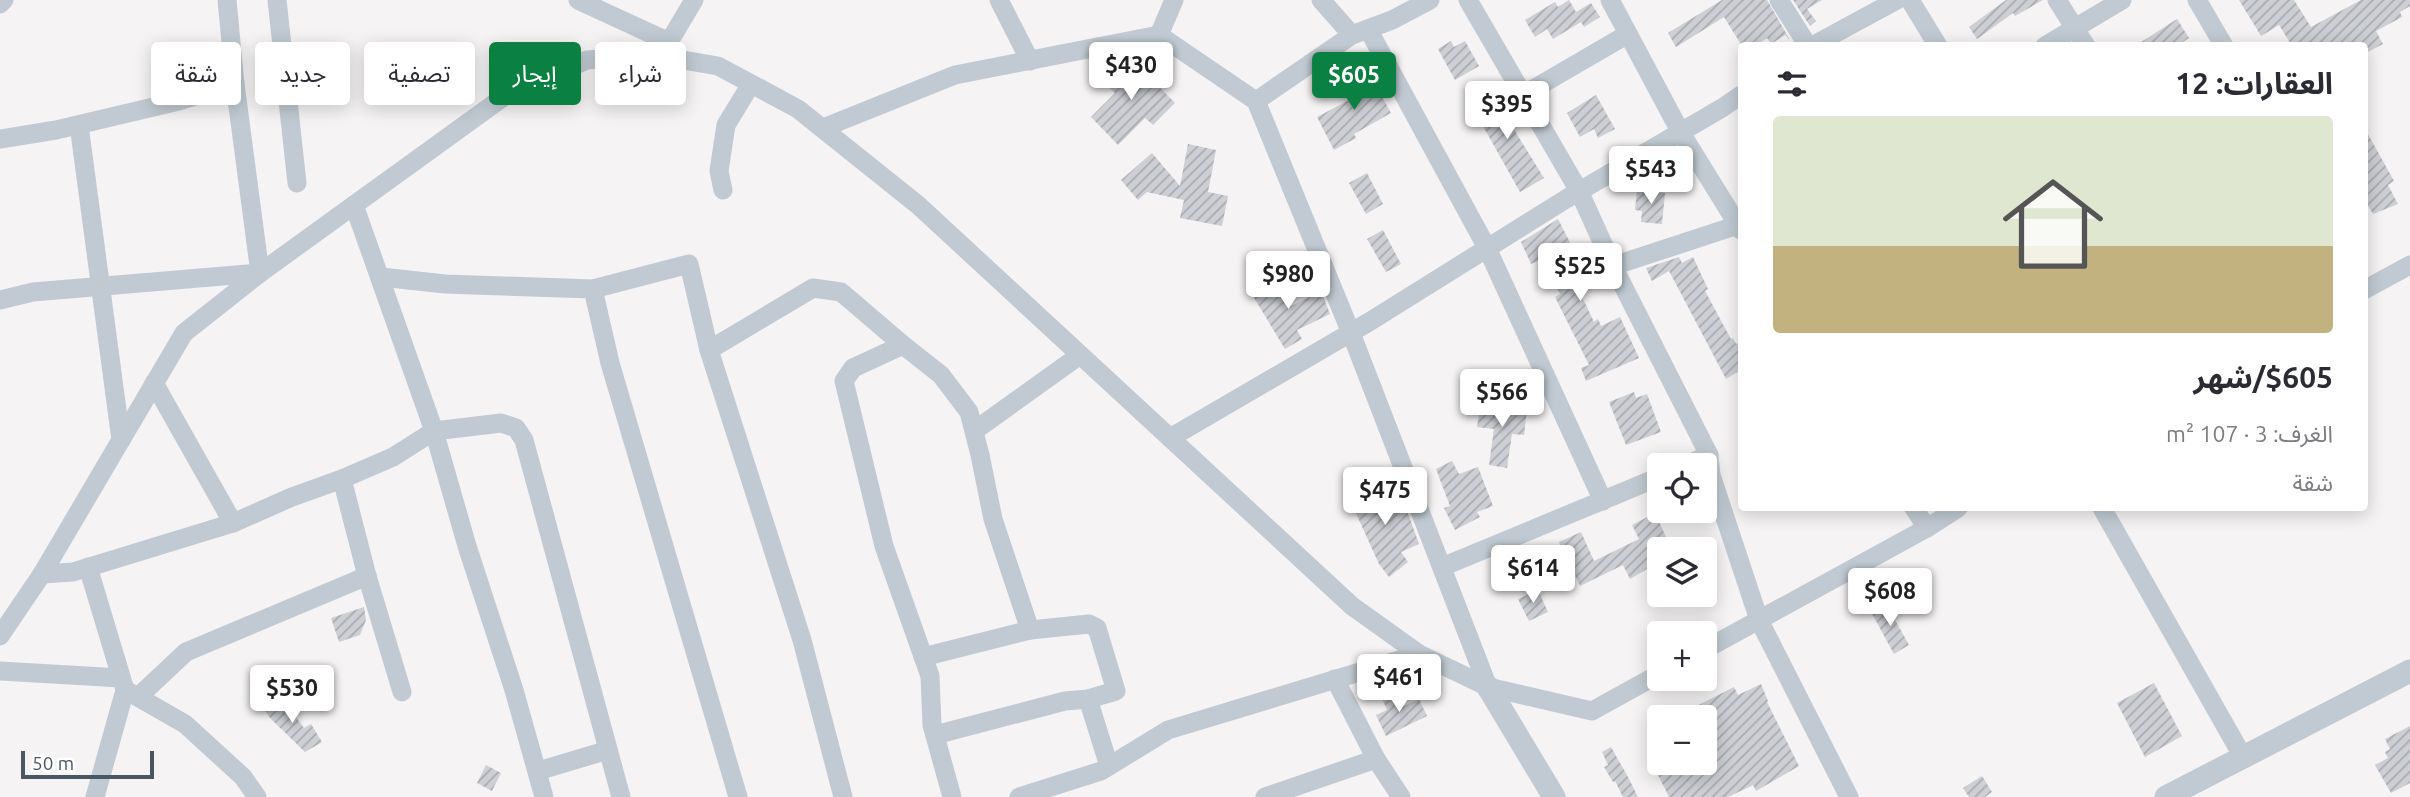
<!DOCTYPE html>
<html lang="ar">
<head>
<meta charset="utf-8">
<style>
  :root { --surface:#fff; --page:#f7f7f7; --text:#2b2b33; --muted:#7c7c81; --line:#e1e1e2; --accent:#0b8043 }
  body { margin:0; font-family:Ubuntu,"Noto Sans Arabic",sans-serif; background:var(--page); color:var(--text); direction:rtl; height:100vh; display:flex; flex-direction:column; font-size:26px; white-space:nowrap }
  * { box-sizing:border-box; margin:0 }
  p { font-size:23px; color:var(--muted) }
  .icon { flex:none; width:38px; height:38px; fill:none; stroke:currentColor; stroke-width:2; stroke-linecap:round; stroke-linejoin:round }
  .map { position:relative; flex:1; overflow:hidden; direction:ltr }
  .drawer { position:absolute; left:1738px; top:42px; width:630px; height:469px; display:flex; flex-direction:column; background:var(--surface); border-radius:7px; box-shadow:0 4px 18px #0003; direction:rtl }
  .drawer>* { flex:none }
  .top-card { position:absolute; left:21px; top:42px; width:665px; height:63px; direction:rtl; display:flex; gap:14px }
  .tools { position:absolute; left:1647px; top:453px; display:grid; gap:14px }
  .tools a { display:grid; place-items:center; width:70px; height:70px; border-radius:7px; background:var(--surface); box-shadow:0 4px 18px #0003; font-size:35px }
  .scale { position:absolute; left:21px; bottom:18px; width:133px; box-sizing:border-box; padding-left:7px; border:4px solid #4a5661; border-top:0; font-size:19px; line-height:24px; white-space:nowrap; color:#4a5661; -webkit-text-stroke:5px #fff; paint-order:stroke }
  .price { position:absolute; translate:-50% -60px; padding:0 16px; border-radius:7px; background:#fff; color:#222; font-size:23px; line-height:46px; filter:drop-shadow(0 2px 4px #0008) }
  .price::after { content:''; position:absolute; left:50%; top:42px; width:21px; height:16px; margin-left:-10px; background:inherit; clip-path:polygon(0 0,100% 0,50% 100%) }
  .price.current { background:var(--accent); color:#fff }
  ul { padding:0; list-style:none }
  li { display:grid; align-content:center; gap:14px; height:371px; padding:0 35px }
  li+li { border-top:2px solid var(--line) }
  li span { display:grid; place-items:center; height:217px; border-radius:7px; color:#555 }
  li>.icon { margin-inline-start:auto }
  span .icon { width:126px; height:126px; fill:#fffc; stroke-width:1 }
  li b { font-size:30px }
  h2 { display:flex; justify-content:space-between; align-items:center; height:84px; padding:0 35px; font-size:30px }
  .pill { padding:0 24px; border-radius:7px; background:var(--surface); box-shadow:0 4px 18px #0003; font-size:24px; line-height:63px }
  .pill.current { background:var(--accent); color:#fff }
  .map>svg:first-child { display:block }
</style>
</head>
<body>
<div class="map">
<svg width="2410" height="797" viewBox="0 0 2410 797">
  <defs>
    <pattern id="building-hatch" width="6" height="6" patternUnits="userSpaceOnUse" patternTransform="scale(1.75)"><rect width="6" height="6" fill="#cdcfd5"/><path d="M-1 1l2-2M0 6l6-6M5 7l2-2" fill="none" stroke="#a8abb0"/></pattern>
  </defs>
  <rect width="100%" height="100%" fill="#f5f3f3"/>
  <g fill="url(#building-hatch)">
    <path d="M1569,0L1576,12L1591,3L1600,17L1584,27L1581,22L1553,39L1547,29L1535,37L1525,20L1555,2L1558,7Z"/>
    <path d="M1722,0H1767L1790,40L1785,35L1771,44L1767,38L1756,46H1742L1724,17L1676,47L1668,33Z"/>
    <path d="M1793,0H1822L1807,9L1816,21L1810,26Z"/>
    <path d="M2006,0H2043L2015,16L2013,13L1977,39L1969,27Z"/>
    <path d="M2239,0H2294L2311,27L2361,0H2410V6L2400,12L2402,17L2376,31L2383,44L2364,54V46H2292L2279,25L2261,36Z"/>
    <path d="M2177,19L2189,38L2177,46H2135Z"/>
    <path d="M1451,41L1454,47L1465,41L1479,66L1455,80L1438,49Z"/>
    <path d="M1130,57L1175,103L1153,125L1145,118L1118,145L1091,117L1115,93L1105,84Z"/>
    <path d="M1369,73L1391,113L1354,134L1356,138L1334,150L1317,117L1351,99L1345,87Z"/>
    <path d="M1491,91L1500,107L1504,105L1513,121L1510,123L1544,178L1520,192L1470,103Z"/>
    <path d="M1596,95L1615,129L1598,138L1594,129L1580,137L1567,113Z"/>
    <path d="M2364,127L2394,181L2388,185L2398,204L2373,214L2364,199Z"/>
    <path d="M1188,144L1216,150L1208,192L1228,196L1222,226L1180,218L1184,200L1147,192L1138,200L1121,180L1152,153L1180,186Z"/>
    <path d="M1367,173L1383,204L1366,214L1349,183Z"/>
    <path d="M1637,190L1665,193L1662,224L1641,222L1642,211L1635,210Z"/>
    <path d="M1558,219L1579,260L1584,257L1592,274L1575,282L1594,322L1598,319L1601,326L1620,317L1639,358L1586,381L1581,368L1589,365L1555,297L1560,294L1542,259L1531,264L1521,242Z"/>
    <path d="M1383,230L1401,264L1386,272L1367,239Z"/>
    <path d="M1679,257L1682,263L1693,257L1708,289L1705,291L1731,339L1733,338L1736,344L1741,341V370L1726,379L1669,271L1652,281L1646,268Z"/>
    <path d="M1273,277L1291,306L1321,291L1330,314L1297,330L1302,339L1285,349L1250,291Z"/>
    <path d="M1634,392L1636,398L1647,394L1661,432L1626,445L1609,402Z"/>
    <path d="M1481,401L1499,403L1498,406L1527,409L1524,435L1512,434L1507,468L1489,465L1494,429L1477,427Z"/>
    <path d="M1452,461L1459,474L1478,467L1493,506L1477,512L1480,517L1455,530L1444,508L1450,506L1436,469Z"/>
    <path d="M1384,482L1398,512L1406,508L1419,544L1401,552L1408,562L1389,577L1379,564L1349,498Z"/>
    <path d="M1655,513L1672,550H1659V562L1630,579L1623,565L1580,586L1559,542L1581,532L1594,561L1639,539L1632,525Z"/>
    <path d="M1538,590L1548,612L1529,621L1518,599Z"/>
    <path d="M1885,602L1909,645L1894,654L1870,610Z"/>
    <path d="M364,607L366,620L360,635L339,642L331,618Z"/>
    <path d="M2154,683L2182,736L2145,757L2117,703Z"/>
    <path d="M1761,684L1768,701L1767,702L1799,766L1756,791L1753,785L1728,797H1669L1652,763H1704V718H1673L1734,687L1738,695Z"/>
    <path d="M1397,691L1404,706L1419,699L1427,716L1386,736L1376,715L1387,710L1382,698Z"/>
    <path d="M280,696L304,728L311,724L322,742L305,752L271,719L263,708Z"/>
    <path d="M2410,726V783L2391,793L2375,765L2388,758L2385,752L2390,749L2385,739Z"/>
    <path d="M1611,747L1628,777L1638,797H1623L1615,781L1613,782L1604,767L1608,765L1602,752Z"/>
    <path d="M486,765L501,773L492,791L477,783Z"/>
    <path d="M1982,776L1992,792L1985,797H1969L1963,788Z"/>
  </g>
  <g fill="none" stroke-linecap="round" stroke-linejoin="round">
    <g stroke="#c1cad2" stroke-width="19">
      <path d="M227,0L235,84L260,273"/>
      <path d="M277,0L297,183"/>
      <path d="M578,0L669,42"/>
      <path d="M999,0L1030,61"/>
      <path d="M1174,0L1159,35L1256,101L1351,333L1488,687"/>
      <path d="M1321,0L1352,35"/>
      <path d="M1468,0L1579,191L1613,266L1709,455L1711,475L1759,620L1849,797"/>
      <path d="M1610,0L1681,133L1741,230"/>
      <path d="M1779,0L1808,46"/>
      <path d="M1910,0L1938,46"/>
      <path d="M2057,0L2086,46"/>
      <path d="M2197,0L2224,46"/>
      <path d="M0,4L4,0"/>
      <path d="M1368,29L1487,248L1603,501"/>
      <path d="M1812,46L1897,0"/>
      <path d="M2045,46L2122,0"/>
      <path d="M659,51L669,42L694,0"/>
      <path d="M1523,95L1628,34"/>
      <path d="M1256,101L1352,35L1392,20L1430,0"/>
      <path d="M79,125L121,440"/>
      <path d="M823,128L955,75L1159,35"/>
      <path d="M0,139L56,130L179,101L235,84"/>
      <path d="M723,190L719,171L726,125L751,84"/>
      <path d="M354,205L434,431L467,546L514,690L544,797"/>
      <path d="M1613,266L1741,224"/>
      <path d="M381,277L445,284L593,289L689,264L709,350L802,640L843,797"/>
      <path d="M593,289L610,363L738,797"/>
      <path d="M2364,290L2410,265"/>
      <path d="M0,300L33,292L260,273"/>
      <path d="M709,350L813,288L841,292L903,345"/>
      <path d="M154,383L233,523"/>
      <path d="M974,431L1080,355"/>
      <path d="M1170,438L1369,322L1566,199L1722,108L1741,95"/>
      <path d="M1684,466L1709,455"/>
      <path d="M342,479L367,576L402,692"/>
      <path d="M1914,508L1927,528"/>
      <path d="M2102,508L2243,757"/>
      <path d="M88,567L125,690L95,797"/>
      <path d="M1442,567L1659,477"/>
      <path d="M42,574L73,572L233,523L292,497L342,479L393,457L434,431L501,423L516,428L524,440L621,797"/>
      <path d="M0,636L42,574L184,333L260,273L509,93L587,60L654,55L718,66L798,109L918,205L1352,606L1419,654L1488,687L1592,711L1659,674"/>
      <path d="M1704,650L1927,528L1958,508"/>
      <path d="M923,657L1030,630L1089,624L1097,628L1116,691L1088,699L1065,701L935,735"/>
      <path d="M0,671L121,678"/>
      <path d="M1335,679L1376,759"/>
      <path d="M129,692L185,724L243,777L257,797"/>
      <path d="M138,697L186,652L367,576"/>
      <path d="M1088,699L1109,766"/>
      <path d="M538,771L608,750"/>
      <path d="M952,797L932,725L930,676L884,546L844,381L853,368L903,345L941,375L969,412L980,455L993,519L1030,630"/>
      <path d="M1019,797L1101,771L1168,730L1419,654"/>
      <path d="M1265,797L1376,759L1401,797"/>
    </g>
    <g stroke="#c1cad2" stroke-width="23">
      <path d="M1488,687L1554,797"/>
      <path d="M2166,797L2410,671"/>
    </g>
  </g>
</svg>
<div class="tools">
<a><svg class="icon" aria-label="locate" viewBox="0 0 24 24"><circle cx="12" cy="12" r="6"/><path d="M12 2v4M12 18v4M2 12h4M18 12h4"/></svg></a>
<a><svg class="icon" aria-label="layers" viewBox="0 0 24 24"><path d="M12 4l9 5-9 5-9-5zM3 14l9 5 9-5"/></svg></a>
<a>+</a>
<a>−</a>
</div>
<div class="scale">50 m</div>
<b class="price" style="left:1131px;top:102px">$430</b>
<b class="price current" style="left:1354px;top:112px">$605</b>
<b class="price" style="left:1507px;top:141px">$395</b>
<b class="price" style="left:1651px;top:206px">$543</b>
<b class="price" style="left:1580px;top:303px">$525</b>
<b class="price" style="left:1288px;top:311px">$980</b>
<b class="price" style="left:1502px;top:429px">$566</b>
<b class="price" style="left:1385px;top:527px">$475</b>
<b class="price" style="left:1533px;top:605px">$614</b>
<b class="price" style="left:1890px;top:628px">$608</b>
<b class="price" style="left:1399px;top:714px">$461</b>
<b class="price" style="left:292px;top:725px">$530</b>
<div class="top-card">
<a class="pill">شراء</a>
<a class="pill current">إيجار</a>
<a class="pill">تصفية</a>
<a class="pill">جديد</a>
<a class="pill">شقة</a>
</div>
<section class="drawer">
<h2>العقارات: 12<svg class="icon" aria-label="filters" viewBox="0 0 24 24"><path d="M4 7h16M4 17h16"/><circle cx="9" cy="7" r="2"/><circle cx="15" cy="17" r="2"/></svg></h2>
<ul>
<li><span style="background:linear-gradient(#dfe7d0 60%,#c2b280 0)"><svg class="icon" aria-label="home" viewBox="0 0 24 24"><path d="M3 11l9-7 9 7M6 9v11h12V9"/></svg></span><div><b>$605/شهر</b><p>الغرف: 3 · 107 m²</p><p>شقة</p></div></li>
</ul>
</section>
</div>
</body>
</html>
